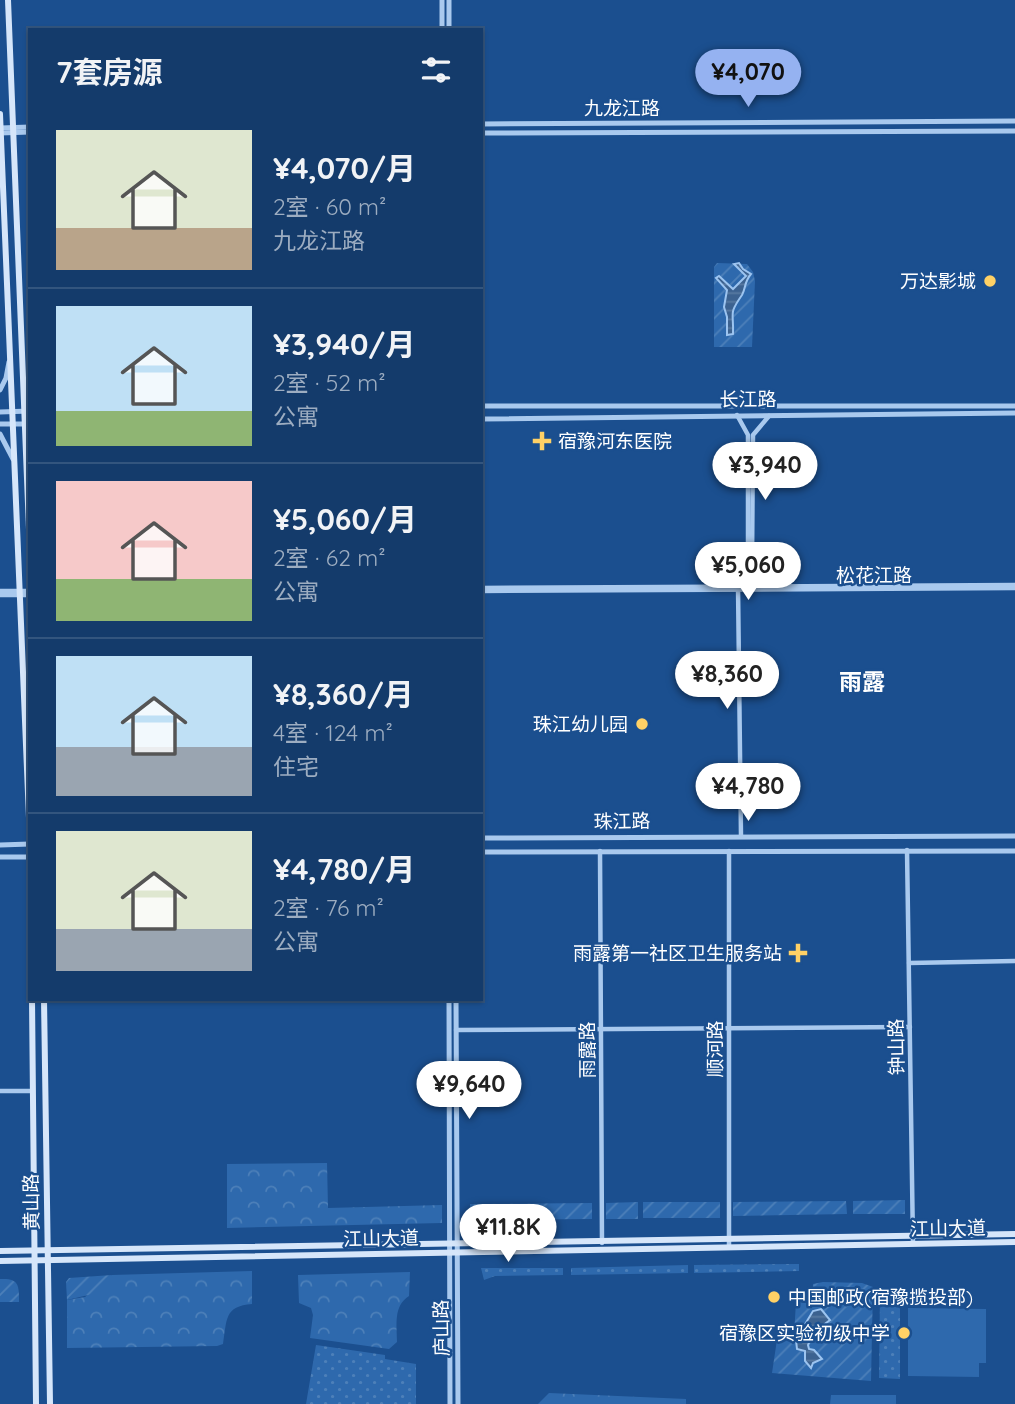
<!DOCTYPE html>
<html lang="zh">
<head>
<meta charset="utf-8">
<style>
  :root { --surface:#143b6b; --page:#1d4271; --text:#f1f3f6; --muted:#9dadc1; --line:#33557e; --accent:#95b2f1 }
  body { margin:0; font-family:Quicksand,"Noto Sans SC",sans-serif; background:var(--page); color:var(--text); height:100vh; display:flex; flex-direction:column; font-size:26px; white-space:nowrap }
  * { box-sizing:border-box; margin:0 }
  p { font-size:23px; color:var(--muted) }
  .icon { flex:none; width:38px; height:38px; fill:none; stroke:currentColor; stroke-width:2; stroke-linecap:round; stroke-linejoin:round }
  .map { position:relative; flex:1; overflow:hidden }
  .panel { position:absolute; left:28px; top:28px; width:455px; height:973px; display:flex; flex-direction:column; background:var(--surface); border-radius:0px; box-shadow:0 2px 5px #0004,0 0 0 2px var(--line) }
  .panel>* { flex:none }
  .price { position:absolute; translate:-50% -60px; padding:0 16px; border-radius:24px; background:#fff; color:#222; font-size:23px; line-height:46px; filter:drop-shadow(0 2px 4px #0008) }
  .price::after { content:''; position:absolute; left:50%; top:42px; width:21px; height:16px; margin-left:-10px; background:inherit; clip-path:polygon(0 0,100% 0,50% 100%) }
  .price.current { background:var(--accent); color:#111 }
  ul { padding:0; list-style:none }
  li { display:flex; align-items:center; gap:21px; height:175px; padding:0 28px }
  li+li { border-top:2px solid var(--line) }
  li span { display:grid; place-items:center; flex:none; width:196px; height:140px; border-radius:0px; color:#555 }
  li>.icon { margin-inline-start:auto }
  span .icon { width:84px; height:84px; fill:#fffc; stroke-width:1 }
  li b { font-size:30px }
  h2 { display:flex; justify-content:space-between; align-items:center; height:84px; padding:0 28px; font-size:30px }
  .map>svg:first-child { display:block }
</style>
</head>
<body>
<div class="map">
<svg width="1015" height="1404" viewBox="0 0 1015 1404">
  <defs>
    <pattern id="grass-dots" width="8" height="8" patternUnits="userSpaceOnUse" patternTransform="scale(1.75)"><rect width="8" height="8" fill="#2e69ad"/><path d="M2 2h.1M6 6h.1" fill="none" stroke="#4d80b9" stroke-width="1.8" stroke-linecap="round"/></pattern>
    <pattern id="forest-crowns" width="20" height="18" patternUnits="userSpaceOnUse" patternTransform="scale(1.75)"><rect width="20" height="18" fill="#2e69ad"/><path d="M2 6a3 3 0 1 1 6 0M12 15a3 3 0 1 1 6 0" fill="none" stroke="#4d80b9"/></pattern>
    <pattern id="garden-furrows" width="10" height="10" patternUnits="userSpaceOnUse" patternTransform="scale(1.75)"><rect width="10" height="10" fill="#2e69ad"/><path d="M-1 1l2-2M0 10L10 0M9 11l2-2" fill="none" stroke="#4d80b9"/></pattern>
    <pattern id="water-rules" width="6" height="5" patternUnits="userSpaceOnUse" patternTransform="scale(1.75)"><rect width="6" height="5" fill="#3c6290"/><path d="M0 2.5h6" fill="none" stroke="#597aa1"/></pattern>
  </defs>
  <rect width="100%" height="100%" fill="#1b4f8f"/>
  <g fill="url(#grass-dots)">
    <path d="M799,1264V1271L694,1273V1265Z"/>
    <path d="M688,1265V1273L571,1275V1268Z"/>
    <path d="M481,1268H563V1275L495,1276L484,1280Z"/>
    <path d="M880,1295H900V1379L879,1378Z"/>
    <path d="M316,1345L385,1355V1359L416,1364V1404H306Z"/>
  </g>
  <g fill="url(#forest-crowns)">
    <path d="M327,1163L328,1208L442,1205V1223L227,1228V1164Z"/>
    <path d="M252,1271V1304C224,1306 227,1320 223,1344L217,1346L67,1348V1300L85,1297L112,1275Z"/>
    <path d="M410,1272L409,1296C393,1306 397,1325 397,1342L389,1349L310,1338L313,1315L311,1308L299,1303L298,1275Z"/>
    <path d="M549,1393L686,1399V1404H538Z"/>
  </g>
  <g fill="url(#garden-furrows)">
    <path d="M717,263L747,264L753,272L755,281L752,347H714V267Z"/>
    <path d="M905,1200V1214H853V1201Z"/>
    <path d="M846,1201L847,1214L733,1216V1202Z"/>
    <path d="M638,1202V1219H606V1203Z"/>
    <rect x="643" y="1202" width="77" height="16"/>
    <path d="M592,1203V1219L470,1220V1204Z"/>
    <path d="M112,1275L101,1292L67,1300L66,1282L69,1278Z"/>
    <path d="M0,1279C19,1278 19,1285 19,1302H0Z"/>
    <path d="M823,1282L862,1283L873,1287L871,1381L772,1373L778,1333L794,1335L796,1302L812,1303L813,1284Z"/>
  </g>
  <g fill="#2e69ad">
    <path d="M908,1308L986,1309V1363H979V1377L908,1376Z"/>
    <path d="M831,1395H896V1404H830Z"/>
  </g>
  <g fill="url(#water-rules)" stroke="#9cc4f0" stroke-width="2">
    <path d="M739,263L743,269L751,274C744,282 746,288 742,295C728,315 734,312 733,334L727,335V317L724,307L727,290L716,278L719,276L733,289L746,276L734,264Z"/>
    <path d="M821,1309L830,1320L813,1333L808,1345L809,1349L814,1350L822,1359L813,1363L811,1368L805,1361V1351L797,1349L796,1340L800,1334V1327L804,1326L813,1311Z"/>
  </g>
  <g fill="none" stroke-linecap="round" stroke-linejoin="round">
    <g stroke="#a9c9ee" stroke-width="4.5">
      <path d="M737,415L748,435V567L741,575L738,586L741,836"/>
      <path d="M767,586L764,578L752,566L753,435L769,416"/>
      <path d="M481,588L1015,585"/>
      <path d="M0,591H30"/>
      <path d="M481,591L1015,588"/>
      <path d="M0,595H30"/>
      <path d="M907,850L913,1244"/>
      <path d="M600,851L602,1243"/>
      <path d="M729,851V1247"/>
      <path d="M909,963L1015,961"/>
      <path d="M456,1030L910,1027"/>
      <path d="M0,1091H33"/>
    </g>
    <g stroke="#a9c9ee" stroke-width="5">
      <path d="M442,0V30"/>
      <path d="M449,0V30"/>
      <path d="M481,124L1015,121"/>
      <path d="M0,128L30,127"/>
      <path d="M0,133L30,132"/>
      <path d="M481,133L1015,131"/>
      <path d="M24,379L30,392"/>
      <path d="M0,390L6,378L9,362"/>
      <path d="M481,406H1015"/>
      <path d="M0,412L30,411"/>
      <path d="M481,419L1015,413"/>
      <path d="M0,424H30"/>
      <path d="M0,434L13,459"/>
      <path d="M481,838L1015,836"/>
      <path d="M0,845L30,844"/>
      <path d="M481,852L1015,851"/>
      <path d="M0,857H30"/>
      <path d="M449,999L450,1404"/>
      <path d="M456,999L458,1404"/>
    </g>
    <g stroke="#d6e6fa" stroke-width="6">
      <path d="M8,0L30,554"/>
      <path d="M0,114L30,842"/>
      <path d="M32,999L36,1404"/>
      <path d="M44,999L50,1404"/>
      <path d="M0,1251L1015,1234"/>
      <path d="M0,1261L1015,1242"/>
    </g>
  </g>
  <g fill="#ffd166" stroke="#1b4f8f" stroke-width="2.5">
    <circle cx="990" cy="281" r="7"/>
    <path d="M538.5 430.5h7v7h7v7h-7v7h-7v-7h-7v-7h7z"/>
    <circle cx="642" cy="724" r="7"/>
    <path d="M794.5 942.5h7v7h7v7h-7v7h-7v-7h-7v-7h7z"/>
    <circle cx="774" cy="1297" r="7"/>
    <circle cx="904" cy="1333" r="7"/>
  </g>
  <g text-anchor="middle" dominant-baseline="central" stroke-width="5" stroke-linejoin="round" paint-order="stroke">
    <g font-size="19" fill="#fff" stroke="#1b4f8f">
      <text x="622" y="108">九龙江路</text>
      <text x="748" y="399">长江路</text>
      <text x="874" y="575">松花江路</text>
      <text transform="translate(622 821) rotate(-1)">珠江路</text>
      <text transform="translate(896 1047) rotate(-91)">钟山路</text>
      <text transform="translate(715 1049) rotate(-90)">顺河路</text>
      <text transform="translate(587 1050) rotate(-90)">雨露路</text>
      <text transform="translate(31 1202) rotate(-91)">黄山路</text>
      <text transform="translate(948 1228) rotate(-1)">江山大道</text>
      <text transform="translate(381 1238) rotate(-1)">江山大道</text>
      <text transform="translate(441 1328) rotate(-91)">庐山路</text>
    </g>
    <g font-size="19" fill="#fff" stroke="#1b4f8f" text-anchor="end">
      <text x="976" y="281">万达影城</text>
      <text x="558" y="441" text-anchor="start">宿豫河东医院</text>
      <text x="628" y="724">珠江幼儿园</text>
      <text x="782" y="953">雨露第一社区卫生服务站</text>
      <text x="788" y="1297" text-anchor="start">中国邮政(宿豫揽投部)</text>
      <text x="890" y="1333">宿豫区实验初级中学</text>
    </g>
    <g font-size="23" font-weight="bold" fill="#fff" stroke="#1b4f8f">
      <text x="862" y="681">雨露</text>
    </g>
  </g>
</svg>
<b class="price current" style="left:748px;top:109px">¥4,070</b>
<b class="price" style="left:765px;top:502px">¥3,940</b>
<b class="price" style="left:748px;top:602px">¥5,060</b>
<b class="price" style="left:727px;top:711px">¥8,360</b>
<b class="price" style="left:748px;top:823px">¥4,780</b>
<b class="price" style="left:469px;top:1121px">¥9,640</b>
<b class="price" style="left:508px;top:1264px">¥11.8K</b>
<section class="panel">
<h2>7套房源<svg class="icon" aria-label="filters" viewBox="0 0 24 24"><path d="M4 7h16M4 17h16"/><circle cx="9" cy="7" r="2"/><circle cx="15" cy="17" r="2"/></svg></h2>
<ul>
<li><span style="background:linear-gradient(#dfe7d0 70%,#b9a48a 0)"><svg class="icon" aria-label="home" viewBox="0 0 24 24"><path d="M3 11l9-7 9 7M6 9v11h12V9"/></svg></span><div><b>¥4,070/月</b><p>2室 · 60 m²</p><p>九龙江路</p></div></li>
<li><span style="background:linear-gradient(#bfe0f5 75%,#8fb573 0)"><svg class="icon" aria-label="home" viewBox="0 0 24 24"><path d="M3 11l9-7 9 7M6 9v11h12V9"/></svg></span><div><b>¥3,940/月</b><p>2室 · 52 m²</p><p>公寓</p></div></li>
<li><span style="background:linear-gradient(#f6c9c9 70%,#8fb573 0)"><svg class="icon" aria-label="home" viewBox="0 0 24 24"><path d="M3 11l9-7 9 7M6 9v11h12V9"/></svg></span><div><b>¥5,060/月</b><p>2室 · 62 m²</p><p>公寓</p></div></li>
<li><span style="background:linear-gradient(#bfe0f5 65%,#9aa5b1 0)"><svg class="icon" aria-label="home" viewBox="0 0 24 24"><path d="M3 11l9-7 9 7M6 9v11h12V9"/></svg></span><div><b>¥8,360/月</b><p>4室 · 124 m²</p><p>住宅</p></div></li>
<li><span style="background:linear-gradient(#dfe7d0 70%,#9aa5b1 0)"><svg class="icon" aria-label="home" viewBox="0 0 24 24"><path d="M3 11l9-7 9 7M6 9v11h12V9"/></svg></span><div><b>¥4,780/月</b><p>2室 · 76 m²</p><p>公寓</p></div></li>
</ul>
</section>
</div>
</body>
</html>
